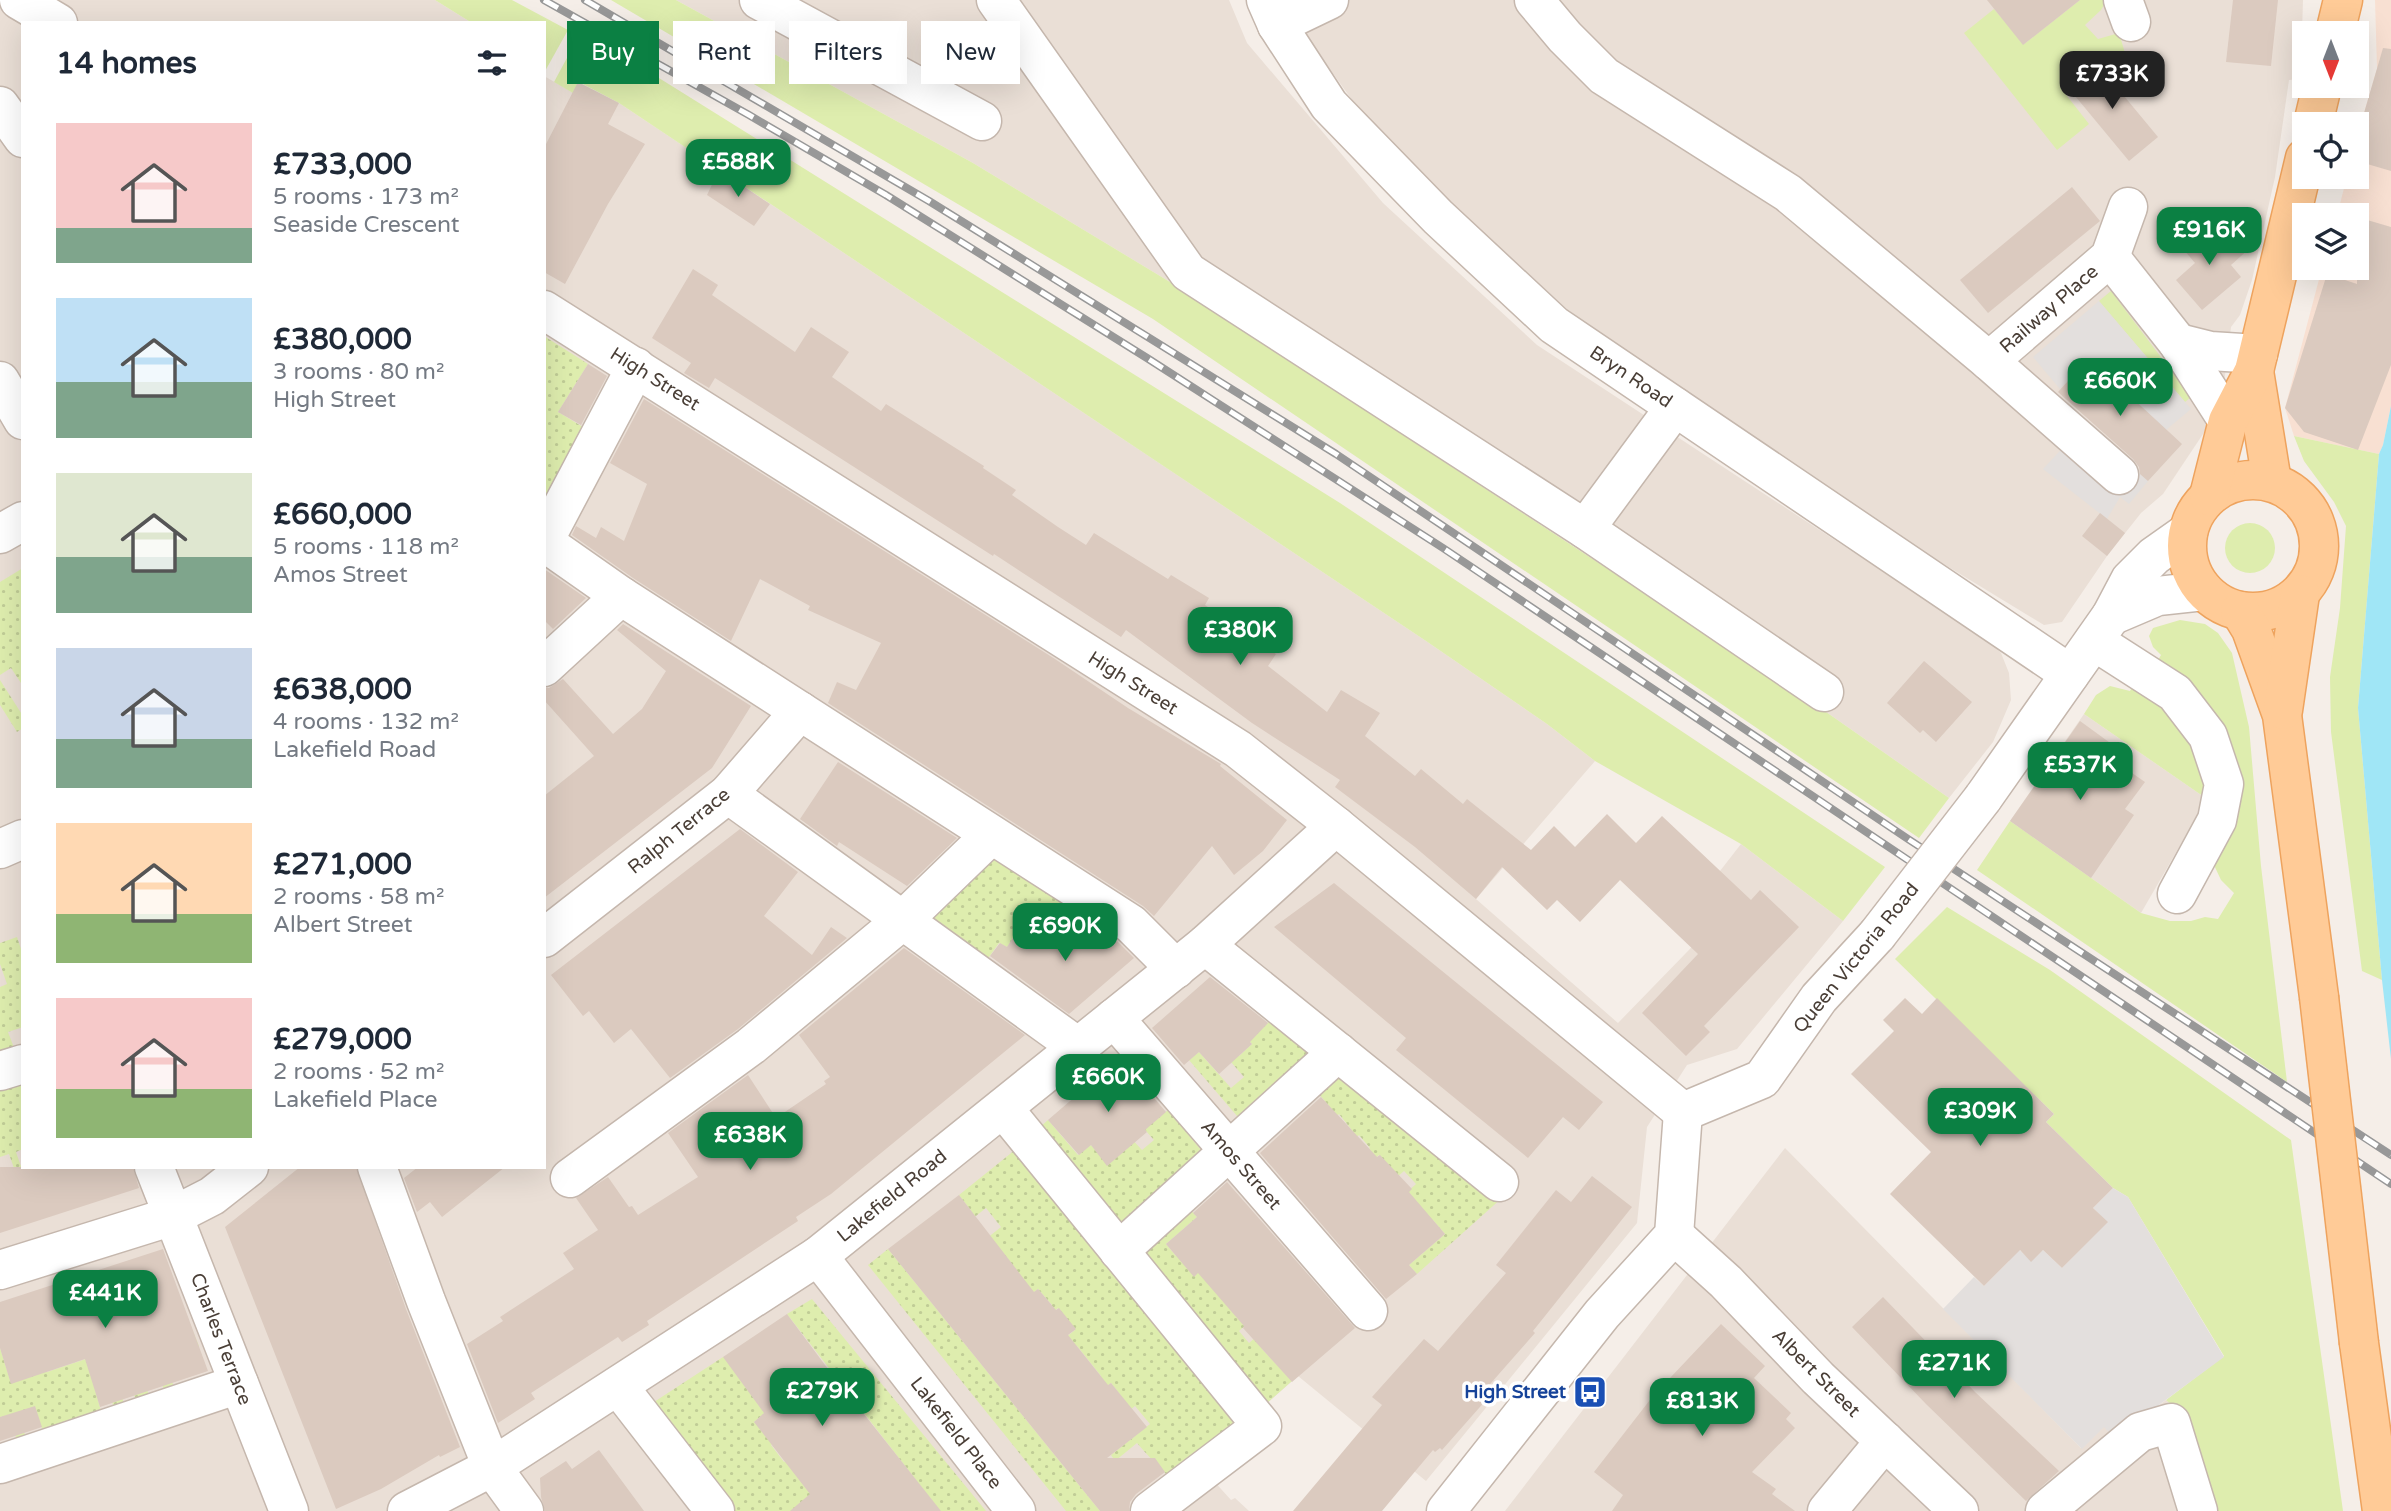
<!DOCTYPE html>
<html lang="en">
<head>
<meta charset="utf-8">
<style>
  :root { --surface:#fff; --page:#f2f2f3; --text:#1f2937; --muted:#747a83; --accent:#0b8043 }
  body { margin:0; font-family:"Varela Round",sans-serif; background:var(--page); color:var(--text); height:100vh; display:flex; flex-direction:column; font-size:26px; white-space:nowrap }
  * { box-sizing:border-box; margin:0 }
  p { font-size:23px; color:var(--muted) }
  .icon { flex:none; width:38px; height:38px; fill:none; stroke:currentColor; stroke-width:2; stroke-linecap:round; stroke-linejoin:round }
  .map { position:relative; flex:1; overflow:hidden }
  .sheet { position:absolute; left:21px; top:21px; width:525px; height:1148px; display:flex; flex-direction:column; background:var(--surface); border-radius:0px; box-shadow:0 7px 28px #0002 }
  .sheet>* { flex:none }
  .top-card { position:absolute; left:567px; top:21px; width:665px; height:63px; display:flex; gap:14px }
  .needle { width:46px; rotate:180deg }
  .controls { position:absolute; left:2292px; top:21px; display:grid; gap:14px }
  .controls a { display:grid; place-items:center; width:77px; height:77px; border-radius:0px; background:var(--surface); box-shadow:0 7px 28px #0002; font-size:35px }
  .price { position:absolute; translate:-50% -60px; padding:0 16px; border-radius:14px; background:var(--accent); color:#fff; font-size:23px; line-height:46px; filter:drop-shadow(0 2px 4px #0008) }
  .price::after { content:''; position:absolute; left:50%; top:42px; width:21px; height:16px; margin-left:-10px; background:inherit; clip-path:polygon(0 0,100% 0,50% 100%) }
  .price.selected { background:#222; color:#fff }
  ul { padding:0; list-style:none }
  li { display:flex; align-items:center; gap:21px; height:175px; padding:0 35px }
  li span { display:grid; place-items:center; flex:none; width:196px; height:140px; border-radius:0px; color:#555 }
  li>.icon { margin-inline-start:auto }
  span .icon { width:84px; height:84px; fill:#fffc; stroke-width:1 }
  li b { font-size:30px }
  h2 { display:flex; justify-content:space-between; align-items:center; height:84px; padding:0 35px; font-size:30px }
  .pill { padding:0 24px; border-radius:0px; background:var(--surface); box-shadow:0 7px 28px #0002; font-size:24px; line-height:63px }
  .pill.selected { background:var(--accent); color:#fff }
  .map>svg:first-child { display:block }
</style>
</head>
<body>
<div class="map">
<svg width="2391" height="1511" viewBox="0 0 2391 1511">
  <defs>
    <pattern id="garden-dots" width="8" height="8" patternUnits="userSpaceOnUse" patternTransform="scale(1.75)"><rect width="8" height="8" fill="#deedae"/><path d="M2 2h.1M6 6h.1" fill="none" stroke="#c0cc96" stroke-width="1.8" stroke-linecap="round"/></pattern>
  </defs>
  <rect width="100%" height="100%" fill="#f5eee8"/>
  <g fill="#eadfd6">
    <path d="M0,0H435L472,23H23V1167H544V76L572,92L578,82L619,103L1426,641L1547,724L1595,761L1476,899L1618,1023L1720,918L1699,898L1741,844L1843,921L1737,1049L1687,1065L1647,1127L1637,1223L1426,1481L1298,1376L1265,1405L1212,1479L1231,1500L1235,1498L1249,1511H0Z"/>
    <path d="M676,0H1229L1247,43L1383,203L1537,345L1989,641L2001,653L2009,673L2011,700L1993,742L1949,798L1829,714L1170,282L973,163Z"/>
    <path d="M1280,0H2303L2302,32L2298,79L2289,80L2275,177L2252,280L2240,315L2231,327L2221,407L2163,494L2141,513L2107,556L2062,622L2044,625L1763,454L1567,309L1381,140Z"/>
    <path d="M2084,714L2207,799L2141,913L2010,821Z"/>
    <path d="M1785,1148L2081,1448L2104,1426L2115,1438L2166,1400L2187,1419L2212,1511H1505Z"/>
  </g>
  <path fill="#f8e0d2" d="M2375,0H2391V406L2383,445L2379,454L2294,436L2285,408L2322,268H2357V215H2337L2347,177H2357V137L2377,69Z"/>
  <g fill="#deedae">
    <path d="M435,0H512L568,30L544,73V23H472Z"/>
    <path d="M611,0H676L973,163L1170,282L1829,714L1949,798L1919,838L1153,319Z"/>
    <path d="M2080,0H2107L2101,10L2085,25L2098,39L2119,33L2131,73L2101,62L2098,58L2060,87L2089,124L2057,150L1964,33L1994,9L2024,44Z"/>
    <path d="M582,30L1340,503L1885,867L1843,921L1741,844L1595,761L1547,724L1426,641L619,103L579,82L573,93L554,82Z"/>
    <path d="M2111,291L2191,397L2185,402L2099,301Z"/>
    <path d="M2294,436L2379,454L2358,708L2382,980L2362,971L2331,732L2330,677L2340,608L2346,526L2334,502L2304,461Z"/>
    <circle cx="2250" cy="548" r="25"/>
    <path d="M2180,620L2205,624L2218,633L2232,653L2249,727L2261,866L2287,1082L1977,870L2010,821L2141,913L2170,921H2191L2205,917L2218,919L2234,893L2221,880L2213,863L2207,704L2196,689L2157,662L2161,655L2153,647L2149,636L2153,628Z"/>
    <path d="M2133,685C2163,703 2188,728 2201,761C2205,772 2205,787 2207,799L2084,714L2096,695L2110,686L2130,691Z"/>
    <path d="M1947,907L2050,970L2291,1140L2343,1511H2212L2187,1419L2166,1400L2224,1356L2128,1197L2113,1188L2046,1122L2054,1114L1895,959Z"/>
  </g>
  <g fill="url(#garden-dots)">
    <path d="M544,336L588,364L558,412L588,430L544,502Z"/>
    <path d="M23,568V686L11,668L0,675V582Z"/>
    <path d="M0,680L23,716V728L17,732L0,705Z"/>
    <path d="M999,853L1084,908L1049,947L1020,928L1007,947L999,943L984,964L924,920Z"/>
    <path d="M17,937L23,955V1027L8,1032L16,1053L0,1058V987L7,984L0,964V943Z"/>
    <path d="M1277,1013L1325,1052L1243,1123L1189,1060L1199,1052L1231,1088L1244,1077L1210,1038L1239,1056L1252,1044L1231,1020L1262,1029Z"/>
    <path d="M1344,1067L1503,1197L1417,1274L1409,1265L1445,1234L1433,1220L1373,1223L1416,1184L1404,1171L1363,1207L1391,1168L1379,1155L1344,1187L1337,1178L1370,1148L1359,1135L1326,1164L1319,1157L1351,1129L1339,1114L1307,1142L1330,1107L1317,1092Z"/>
    <path d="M23,1076V1149L16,1152L29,1190L22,1191L9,1154L0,1157V1084Z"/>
    <path d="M1168,1110L1206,1156L1122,1230L1039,1128L1048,1120L1078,1155L1091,1145L1108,1165L1116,1122L1142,1150L1154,1140L1128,1111L1155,1121Z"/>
    <path d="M1020,1146L1244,1426L1173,1482C1161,1467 1149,1458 1137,1443L1115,1461L1111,1455L1150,1424L1135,1406L1095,1438L1122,1397L1111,1383L1073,1410L1101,1376L1077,1346L1045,1372L1036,1361L1075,1330L1058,1308L1017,1341L1052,1305L1038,1289L1002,1318L957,1262L1001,1227L986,1208L943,1242L972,1212L959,1195Z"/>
    <path d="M1187,1206L1197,1217L1166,1244L1176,1256L1227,1248L1275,1299L1239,1331L1249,1343L1286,1311L1295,1320L1262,1349L1292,1381L1265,1405L1137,1251Z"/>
    <path d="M888,1249L1100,1511H1066L868,1265Z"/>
    <path d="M812,1299L986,1511H940L787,1314Z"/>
    <path d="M190,1324L199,1346L165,1358L175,1391L165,1394L156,1364L141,1369L150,1399L137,1403L132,1389L121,1393L125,1407L115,1411L107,1386L95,1389L102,1415L44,1435L36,1410L19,1416L27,1441L18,1444L9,1415L0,1417V1348L11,1383L24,1379L35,1334L47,1372Z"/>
    <path d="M723,1357L790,1392L754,1422L809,1416L771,1445L784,1462L817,1435L835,1456L802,1511H734L654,1402Z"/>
  </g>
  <g fill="#e3dfdd">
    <path d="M2099,301L2191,409L2166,430L2089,359L2060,389L2033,357Z"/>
    <path d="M2085,424L2148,481L2129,504L2120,497L2107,519L2043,469Z"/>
    <path d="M2113,1188L2128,1197L2224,1357L2114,1438L2104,1427L2082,1449L1943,1309L1974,1277L1984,1286L2009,1261L2004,1235L2031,1261L2043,1250L2062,1268L2107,1222L2093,1208Z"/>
  </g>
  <path fill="#a0e6f6" d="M2391,406V1059L2382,980L2358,708L2379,454L2383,445Z"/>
  <g fill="#dbcabf">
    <path d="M1987,0H2080L2023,45Z"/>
    <path d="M2233,0H2278L2271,66L2226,62Z"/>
    <path d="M2383,48L2391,49V171L2357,161V137Z"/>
    <path d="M2095,61L2158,137L2129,161L2066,85Z"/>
    <path d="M578,82L619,103L608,124L645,144L608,204L565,284L544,272V148Z"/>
    <path d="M719,170L770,204L754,226L707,195Z"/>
    <path d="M2072,187L2100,221L1988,313L1960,280Z"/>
    <path d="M2357,217L2391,227V365L2358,450L2304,432L2285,408L2327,274L2357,284Z"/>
    <path d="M2194,230L2250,248L2231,265L2241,277L2202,310L2176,280L2195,263L2179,244Z"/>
    <path d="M693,269L718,285L712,295L795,352L811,327L849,352L832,377L881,411L886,404L984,466L983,468L1016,490L1012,495L1058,527L1086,545L1094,533L1168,579L1171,575L1209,598L1205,605L1276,654L1268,666L1327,712L1341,690L1380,713L1365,736L1415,776L1421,769L1463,804L1467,799L1531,850L1554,826L1575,847L1607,814L1636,843L1662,816L1751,900L1760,890L1799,927L1704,1026L1710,1032L1686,1056L1642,1013L1698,954L1620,880L1580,922L1557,900L1547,910L1502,867L1476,899L1415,847L1335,787L1340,780L1252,723L1126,630L1121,637L994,554L993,556L715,378L709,388L684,373L691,363L652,338Z"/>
    <path d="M2089,358L2182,444L2148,481L2140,474L2139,467L2133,459L2058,392Z"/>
    <path d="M588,364L607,376L581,425L558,412Z"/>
    <path d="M644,399L1055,659L1128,708L1221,764L1220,766L1287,820L1263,851L1234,875L1212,846L1154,916L1143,906L828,703L837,682L856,690L881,643L808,610L810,606L760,579L731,641L633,578L572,535L576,526L596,538L601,527L624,541L647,484L610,463Z"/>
    <path d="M2100,513L2125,533L2107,556L2082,536Z"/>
    <path d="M544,569L586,598L553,629L544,620Z"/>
    <path d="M623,624L751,706L712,768L544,898V796L594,756L544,700V688H549L563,679L613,734L642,709L666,671L617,630Z"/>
    <path d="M1924,661L1972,702L1936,742L1923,730L1920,733L1887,703Z"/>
    <path d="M2080,721L2113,745L2106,755L2145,782L2125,809L2134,815L2091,878L2010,821Z"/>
    <path d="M838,762L957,838L907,886L839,842L837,846L800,819Z"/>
    <path d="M740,829L798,872L764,916L812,955L831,927L847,938L738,1029L670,1078L631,1029L614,1043L589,1011L583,1016L551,975Z"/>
    <path d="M1334,883L1603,1102L1579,1130L1563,1117L1528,1158L1396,1050L1406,1038L1274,927Z"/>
    <path d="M1078,916L1117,941L1134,958L1069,1014L990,956L1000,943L1007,947L1020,927L1049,947Z"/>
    <path d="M904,948L1025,1035L831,1194L796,1217L798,1221L647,1321L649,1325L622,1342L618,1337L531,1393L535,1399L498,1423L467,1344L503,1321L500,1317L574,1269L563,1253L598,1230L576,1198L608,1177L629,1207L632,1206L638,1215L698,1177L668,1133L748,1075L776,1118L826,1084L824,1081L830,1077L799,1035Z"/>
    <path d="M1210,977L1268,1023L1250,1042L1252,1044L1219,1074L1199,1052L1184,1065L1152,1028Z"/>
    <path d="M1905,998L1922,1014L1937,998L2054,1114L2046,1122L2113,1188L2093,1208L2108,1222L2062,1268L2043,1250L2031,1262L2020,1250L1984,1286L1890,1194L1931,1152L1851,1074L1894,1031L1883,1020Z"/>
    <path d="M1120,1058L1166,1112L1145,1130L1147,1132L1107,1166L1091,1145L1079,1155L1048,1120Z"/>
    <path d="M1321,1097L1377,1157L1380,1155L1412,1189L1409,1192L1445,1234L1409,1265L1417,1274L1386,1299L1260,1153Z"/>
    <path d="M0,1167H133L139,1188L0,1233Z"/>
    <path d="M300,1167H356L406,1309L460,1447L440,1457L439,1455L381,1489L336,1509L225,1227Z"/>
    <path d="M418,1167H505L442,1217L430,1202L417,1212L404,1178Z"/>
    <path d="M1592,1176L1632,1207L1533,1331L1535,1333L1484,1391L1485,1392L1483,1395L1487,1399L1442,1450L1440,1448L1435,1452L1433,1450L1382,1511H1293L1382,1405L1372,1397L1424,1339L1438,1351L1506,1273L1496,1265L1556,1190L1571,1202Z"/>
    <path d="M1227,1182L1355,1328L1292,1382L1243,1328L1244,1326L1198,1273L1194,1277L1166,1244L1197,1217L1193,1213Z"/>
    <path d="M959,1195L1034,1292L1038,1289L1056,1310L1059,1308L1076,1329L1068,1335L1108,1385L1111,1383L1147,1427L1107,1458H1155L1165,1472L1136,1494L1130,1502L1129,1511H1100L888,1249Z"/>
    <path d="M163,1249L208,1371L100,1407L85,1359L11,1384L0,1348V1302Z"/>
    <path d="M1883,1297L1975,1392L2059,1471L2026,1501L1926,1404L1852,1327Z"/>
    <path d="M787,1314L825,1365L941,1511H790L810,1494L754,1422L764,1413L723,1357Z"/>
    <path d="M1721,1324L1765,1366L1754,1378L1791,1413L1786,1419L1795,1428L1752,1472L1776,1489L1772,1494L1795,1511H1612L1623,1495L1594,1472L1653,1396Z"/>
    <path d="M35,1406L42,1427L0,1441V1417Z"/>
    <path d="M599,1450L644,1511H545L541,1497L540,1478L566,1461L572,1469Z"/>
  </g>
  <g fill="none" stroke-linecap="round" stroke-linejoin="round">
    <defs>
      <g id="minor">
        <path d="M19,0L58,23"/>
        <path d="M759,0L982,121"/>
        <path d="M996,0L1188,272L1585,529L1824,692"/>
        <path d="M1266,0L1277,25L1329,105L1438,217L1554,325L2070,674"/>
        <path d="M1534,0L1565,37L1604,76L1788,193L1989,361L2119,475"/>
        <path d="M2123,0L2131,22"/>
        <path d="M1277,25L1329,0"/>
        <path d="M0,106L23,138"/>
        <path d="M2110,257L2178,343L2228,421"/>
        <path d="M544,310L1238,749L1336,826L1683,1112"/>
        <path d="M2178,343L2210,351L2258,354"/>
        <path d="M1989,361L2110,257L2128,207"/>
        <path d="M0,381L23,420"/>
        <path d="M1585,529L1675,407"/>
        <path d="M0,534L23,521"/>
        <path d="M544,541L636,367"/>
        <path d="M544,542L621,596L1131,924L1176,969"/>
        <path d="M2111,616L2158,596L2204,591"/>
        <path d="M2094,641L2175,693L2208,736L2224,784L2217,820L2177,894"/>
        <path d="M544,667L621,596"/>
        <path d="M728,794L1078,1047"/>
        <path d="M1983,798L2111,616L2130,580L2154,556L2188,532"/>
        <path d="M0,849L23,839"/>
        <path d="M544,938L728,794L800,711"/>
        <path d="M1205,945L1499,1182"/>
        <path d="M1114,1018L1368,1311"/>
        <path d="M0,1071L23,1064"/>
        <path d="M1003,1108L1262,1426L1150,1511"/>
        <path d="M154,1167L289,1511"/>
        <path d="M377,1167L426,1301L492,1467L524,1511"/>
        <path d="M570,1178L751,1046L903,920L991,835"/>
        <path d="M1674,1235L1726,1282L1818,1378L1959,1511"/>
        <path d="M1119,1251L1338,1052"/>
        <path d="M818,1256L1016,1511"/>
        <path d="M0,1270L173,1216L212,1196L249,1167"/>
        <path d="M618,1386L715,1511"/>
        <path d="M0,1464L239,1384"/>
        <path d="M407,1511L492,1467L818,1256L1205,945L1336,826"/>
        <path d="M1446,1511L1602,1314L1674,1235L1683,1112L1762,1079L1819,998L1877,935"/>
        <path d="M1827,1511L1885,1441"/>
        <path d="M2045,1511L2140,1432L2171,1423L2198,1511"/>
      </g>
      <g id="major">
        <path d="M2335,33L2343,0"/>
        <path d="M2313,124L2322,86"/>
        <path d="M2254,371L2272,482"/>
        <circle cx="2253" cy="546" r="66"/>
        <path d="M2209,496L2228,421L2254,371L2305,158"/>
        <path d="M2240,611L2251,629L2282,715L2319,997"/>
        <path d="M2283,710L2300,594"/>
        <path d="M2359,1343L2382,1511"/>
      </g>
    </defs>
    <use href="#minor" stroke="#c5b7ad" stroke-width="41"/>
    <use href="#major" stroke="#eea35e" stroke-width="41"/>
    <use href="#minor" stroke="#fff" stroke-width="38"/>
    <use href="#major" stroke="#ffcb97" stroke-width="38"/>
    <defs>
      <g id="rail">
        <path d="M544,0L749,115L886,195L1147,358L1443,548L2391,1184"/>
        <path d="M585,0L929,201L1336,454L1908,839L2391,1155"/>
      </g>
    </defs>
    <use href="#rail" stroke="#989898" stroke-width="8"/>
    <use href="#rail" stroke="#fff" stroke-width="5" stroke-dasharray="16" stroke-linecap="butt"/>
    <defs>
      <path id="minor-bridge" d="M1877,935L1983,798"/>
      <path id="major-bridge" d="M2319,997L2359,1343"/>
    </defs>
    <use href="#minor-bridge" stroke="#c5b7ad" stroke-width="41" stroke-linecap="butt"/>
    <use href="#major-bridge" stroke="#eea35e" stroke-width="41" stroke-linecap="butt"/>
    <use href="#minor-bridge" stroke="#fff" stroke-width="38"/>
    <use href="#major-bridge" stroke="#ffcb97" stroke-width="38"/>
  </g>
  <defs>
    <symbol id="bus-square" viewBox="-11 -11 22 22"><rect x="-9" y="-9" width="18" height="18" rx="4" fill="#1a4fb4" stroke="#fff"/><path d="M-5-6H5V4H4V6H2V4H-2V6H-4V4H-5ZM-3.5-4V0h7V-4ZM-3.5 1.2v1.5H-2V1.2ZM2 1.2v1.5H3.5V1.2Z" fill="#fff"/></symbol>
  </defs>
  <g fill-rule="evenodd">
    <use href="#bus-square" x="1571" y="1373" width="38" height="38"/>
  </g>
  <g text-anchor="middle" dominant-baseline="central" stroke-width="7" stroke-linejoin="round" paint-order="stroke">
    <g font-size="19" fill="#493e36" stroke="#fff">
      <text transform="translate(2049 309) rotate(-41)">Railway Place</text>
      <text transform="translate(1631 377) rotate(34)">Bryn Road</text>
      <text transform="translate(655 379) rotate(32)">High Street</text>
      <text transform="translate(1133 683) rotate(32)">High Street</text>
      <text transform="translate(679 831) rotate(-39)">Ralph Terrace</text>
      <text transform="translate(1856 958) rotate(-51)">Queen Victoria Road</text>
      <text transform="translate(1241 1165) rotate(49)">Amos Street</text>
      <text transform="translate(892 1196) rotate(-39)">Lakefield Road</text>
      <text transform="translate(221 1339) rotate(69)">Charles Terrace</text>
      <text transform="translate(1816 1373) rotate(45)">Albert Street</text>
      <text transform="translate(956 1433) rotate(52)">Lakefield Place</text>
    </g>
    <g font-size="19" font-weight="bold" fill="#164399" stroke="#fff" text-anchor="end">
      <text x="1566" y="1392">High Street</text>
    </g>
  </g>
</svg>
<div class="controls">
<a><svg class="needle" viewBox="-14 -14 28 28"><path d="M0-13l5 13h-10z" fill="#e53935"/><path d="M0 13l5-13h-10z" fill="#747a83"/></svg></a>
<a><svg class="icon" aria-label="locate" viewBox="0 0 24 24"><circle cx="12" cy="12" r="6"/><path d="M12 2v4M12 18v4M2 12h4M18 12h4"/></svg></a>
<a><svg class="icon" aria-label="layers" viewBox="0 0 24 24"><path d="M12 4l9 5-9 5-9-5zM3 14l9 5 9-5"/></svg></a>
</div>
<b class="price selected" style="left:2112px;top:111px">£733K</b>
<b class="price" style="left:738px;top:199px">£588K</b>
<b class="price" style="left:2209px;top:267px">£916K</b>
<b class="price" style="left:2120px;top:418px">£660K</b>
<b class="price" style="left:1240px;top:667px">£380K</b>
<b class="price" style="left:2080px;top:802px">£537K</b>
<b class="price" style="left:1065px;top:963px">£690K</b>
<b class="price" style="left:1108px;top:1114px">£660K</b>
<b class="price" style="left:1980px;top:1148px">£309K</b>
<b class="price" style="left:750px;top:1172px">£638K</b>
<b class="price" style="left:105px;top:1330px">£441K</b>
<b class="price" style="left:1954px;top:1400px">£271K</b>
<b class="price" style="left:822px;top:1428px">£279K</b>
<b class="price" style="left:1702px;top:1438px">£813K</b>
<div class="top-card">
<a class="pill selected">Buy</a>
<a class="pill">Rent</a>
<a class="pill">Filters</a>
<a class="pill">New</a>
</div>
<section class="sheet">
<h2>14 homes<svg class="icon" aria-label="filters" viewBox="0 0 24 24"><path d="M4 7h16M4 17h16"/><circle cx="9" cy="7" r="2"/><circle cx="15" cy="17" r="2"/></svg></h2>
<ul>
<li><span style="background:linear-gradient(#f6c9c9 75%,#7fa58c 0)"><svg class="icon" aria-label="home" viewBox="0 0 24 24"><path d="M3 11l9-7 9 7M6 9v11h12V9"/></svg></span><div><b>£733,000</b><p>5 rooms · 173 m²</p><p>Seaside Crescent</p></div></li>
<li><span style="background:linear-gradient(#bfe0f5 60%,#7fa58c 0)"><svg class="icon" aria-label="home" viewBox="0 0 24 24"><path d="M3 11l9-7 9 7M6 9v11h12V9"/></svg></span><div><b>£380,000</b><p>3 rooms · 80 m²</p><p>High Street</p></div></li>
<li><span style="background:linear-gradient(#dfe7d0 60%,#7fa58c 0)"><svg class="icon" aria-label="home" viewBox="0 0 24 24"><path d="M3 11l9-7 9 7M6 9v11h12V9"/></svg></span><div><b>£660,000</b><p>5 rooms · 118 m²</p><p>Amos Street</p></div></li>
<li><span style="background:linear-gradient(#c9d6e8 65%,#7fa58c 0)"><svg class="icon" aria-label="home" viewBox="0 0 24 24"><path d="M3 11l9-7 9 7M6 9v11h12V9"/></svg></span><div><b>£638,000</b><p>4 rooms · 132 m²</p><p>Lakefield Road</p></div></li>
<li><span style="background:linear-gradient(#ffd9b3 65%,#8fb573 0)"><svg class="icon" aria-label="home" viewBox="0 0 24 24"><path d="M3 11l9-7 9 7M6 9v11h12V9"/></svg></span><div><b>£271,000</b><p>2 rooms · 58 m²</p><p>Albert Street</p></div></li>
<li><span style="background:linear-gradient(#f6c9c9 65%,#8fb573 0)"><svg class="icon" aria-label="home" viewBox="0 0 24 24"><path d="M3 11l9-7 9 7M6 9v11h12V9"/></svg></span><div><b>£279,000</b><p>2 rooms · 52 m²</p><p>Lakefield Place</p></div></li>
</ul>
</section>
</div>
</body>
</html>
